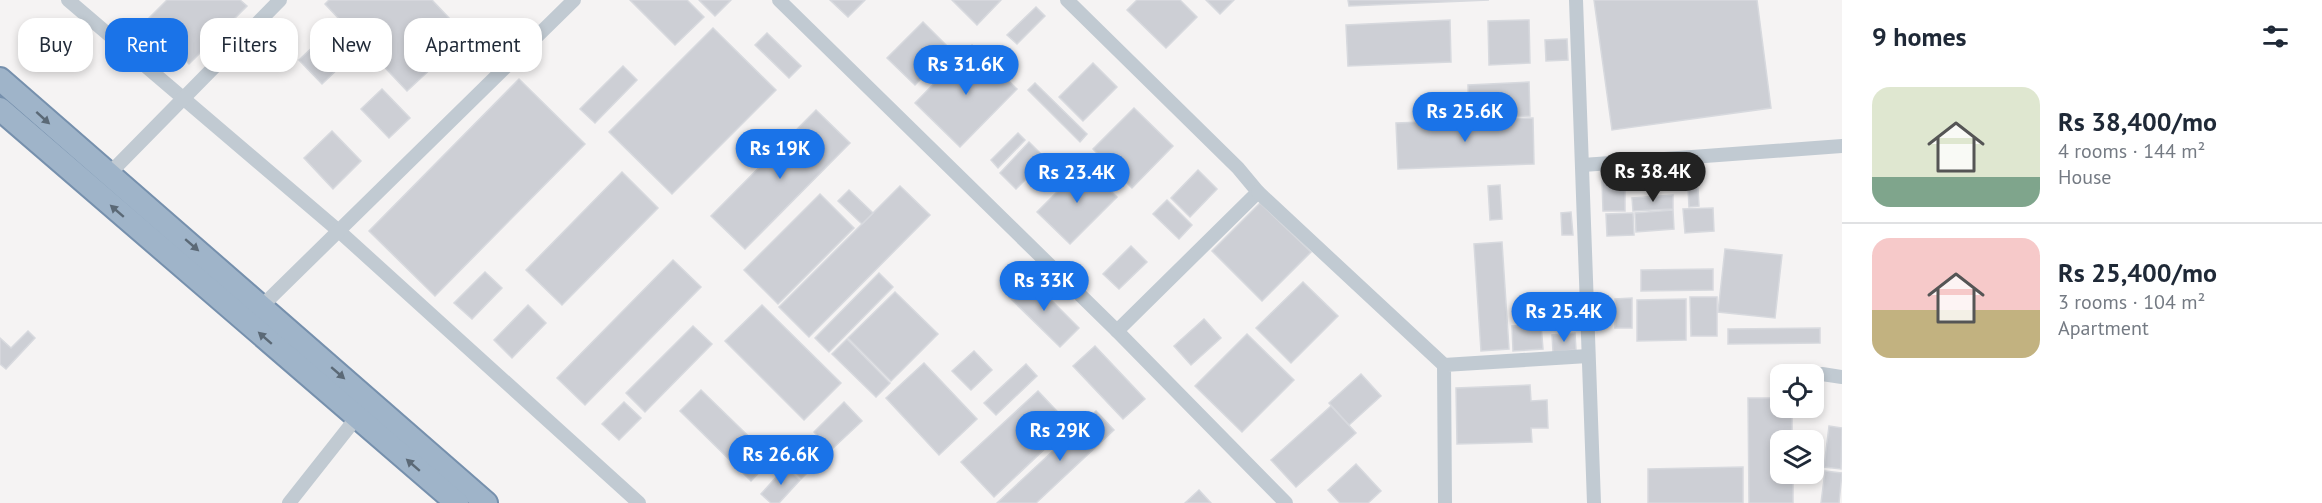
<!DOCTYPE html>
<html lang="en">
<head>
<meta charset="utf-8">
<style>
  :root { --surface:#fff; --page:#f2f2f3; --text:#1f2937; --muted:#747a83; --line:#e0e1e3; --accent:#1a73e8 }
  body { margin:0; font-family:"PT Sans",sans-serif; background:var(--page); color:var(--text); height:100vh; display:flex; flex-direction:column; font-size:22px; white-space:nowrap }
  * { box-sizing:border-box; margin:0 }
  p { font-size:20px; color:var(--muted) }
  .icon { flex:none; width:33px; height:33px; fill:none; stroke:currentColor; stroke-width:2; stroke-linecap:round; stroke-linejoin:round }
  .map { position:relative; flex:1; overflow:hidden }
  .panel { display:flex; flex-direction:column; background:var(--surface); width:480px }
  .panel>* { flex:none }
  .banner { position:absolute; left:18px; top:18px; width:570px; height:54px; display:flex; gap:12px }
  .buttons { position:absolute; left:1770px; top:364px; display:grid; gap:12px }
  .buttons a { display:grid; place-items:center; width:54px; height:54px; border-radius:12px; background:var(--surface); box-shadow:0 3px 9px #0003; font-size:30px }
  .price { position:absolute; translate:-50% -51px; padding:0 14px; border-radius:21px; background:var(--accent); color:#fff; font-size:20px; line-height:39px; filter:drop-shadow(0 2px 3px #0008) }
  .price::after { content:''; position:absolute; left:50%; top:36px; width:18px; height:14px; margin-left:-9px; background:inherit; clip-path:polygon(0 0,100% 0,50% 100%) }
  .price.active { background:#222; color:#fff }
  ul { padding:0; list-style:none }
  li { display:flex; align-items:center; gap:18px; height:150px; padding:0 30px }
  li+li { border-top:2px solid var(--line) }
  li span { display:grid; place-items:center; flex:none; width:168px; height:120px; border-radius:18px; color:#555 }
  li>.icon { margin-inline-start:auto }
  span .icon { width:72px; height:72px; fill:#fffc; stroke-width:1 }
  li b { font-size:26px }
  h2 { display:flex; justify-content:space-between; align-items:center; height:72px; padding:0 30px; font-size:26px }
  .pill { padding:0 21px; border-radius:18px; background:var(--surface); box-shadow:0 3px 9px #0003; font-size:21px; line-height:54px }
  .pill.active { background:var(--accent); color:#fff }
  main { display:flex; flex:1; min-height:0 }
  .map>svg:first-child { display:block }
</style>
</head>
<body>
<main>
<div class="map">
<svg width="1842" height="503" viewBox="0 0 1842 503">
  <rect width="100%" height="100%" fill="#f5f3f3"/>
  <g fill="#cdcfd5" stroke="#d7d9de" stroke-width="1.5">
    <path d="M167,0H240L247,6L189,64L146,21Z"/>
    <path d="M329,0H432L466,36L407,91L325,4Z"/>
    <path d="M630,0H687L704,17L675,45Z"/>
    <path d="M699,0H731L715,16Z"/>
    <path d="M830,0H865L848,17Z"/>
    <path d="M952,0H1001L977,25Z"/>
    <path d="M1137,0H1180L1197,17L1166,48L1127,10Z"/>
    <path d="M1206,0H1234L1220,14Z"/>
    <path d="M1348,0H1489L1349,6Z"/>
    <path d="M1594,0H1757L1771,108L1612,130Z"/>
    <path d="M1036,7L1045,16L1017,44L1007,35Z"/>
    <path d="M1450,20L1451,62L1348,66L1346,25Z"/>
    <path d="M1529,20L1530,63L1489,65L1488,21Z"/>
    <path d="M923,22L950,49L915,85L887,58Z"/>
    <path d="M713,28L776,90L672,194L609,132Z"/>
    <path d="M767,33L801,66L789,78L755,45Z"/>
    <path d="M1567,39L1568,60L1546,61L1545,40Z"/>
    <path d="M320,40L343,64L322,84L299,60Z"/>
    <path d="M972,45L1017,89L960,147L915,103Z"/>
    <path d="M1093,63L1117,87L1083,121L1059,97Z"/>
    <path d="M623,66L637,80L595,123L580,109Z"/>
    <path d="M519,79L585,144L435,296L369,231Z"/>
    <path d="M1529,82L1530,116L1469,119L1468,85Z"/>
    <path d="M1035,83L1087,134L1080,142L1028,90Z"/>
    <path d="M382,89L410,118L389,138L361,109Z"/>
    <path d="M1134,108L1173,146L1132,188L1093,149Z"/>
    <path d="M816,110L850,143L745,249L711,216Z"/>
    <path d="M1533,118L1534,164L1398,169L1396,123Z"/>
    <path d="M332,131L361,161L333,189L304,158Z"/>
    <path d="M1018,133L1025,140L998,168L991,160Z"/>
    <path d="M1029,142L1046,159L1016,189L1000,173Z"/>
    <path d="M1084,165L1117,197L1070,244L1037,212Z"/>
    <path d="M1198,170L1217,189L1190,217L1171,198Z"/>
    <path d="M622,172L658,208L562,305L526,270Z"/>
    <path d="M1625,180V211H1603L1602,181Z"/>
    <path d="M1500,185L1502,219L1490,220L1488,186Z"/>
    <path d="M900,186L930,215L809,337L779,307Z"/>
    <path d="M1698,188L1699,206L1689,207L1688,189Z"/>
    <path d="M849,190L873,213L862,224L838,201Z"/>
    <path d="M820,194L854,228L778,304L744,270Z"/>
    <path d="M1673,195V209L1633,211L1632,198Z"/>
    <path d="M1167,200L1192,225L1179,239L1153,214Z"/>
    <path d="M1260,203L1311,252L1262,301L1212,251Z"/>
    <path d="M1713,208L1714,231L1685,233L1683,209Z"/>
    <path d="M1673,210L1674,229L1636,232L1635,213Z"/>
    <path d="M1571,212L1573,235H1562L1561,213Z"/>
    <path d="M1633,213L1634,235L1607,236L1606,214Z"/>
    <path d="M1502,242L1509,349L1481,351L1474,244Z"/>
    <path d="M1131,246L1147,262L1119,289L1103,274Z"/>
    <path d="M1725,249L1782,255L1775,318L1718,312Z"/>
    <path d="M673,260L701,287L585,405L557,378Z"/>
    <path d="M1713,269V290L1641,291V270Z"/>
    <path d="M485,272L502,288L472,319L454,303Z"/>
    <path d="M879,273L893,287L829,352L815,338Z"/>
    <path d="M1028,277L1079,328L1060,347L1009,297Z"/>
    <path d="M1303,282L1338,316L1291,363L1256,328Z"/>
    <path d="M895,292L938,334L891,381L848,338Z"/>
    <path d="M1690,297H1717V336H1691Z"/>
    <path d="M1632,298V328H1615V299Z"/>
    <path d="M1686,299V340L1637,341V300Z"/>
    <path d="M1570,304L1572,329L1562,330L1561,305Z"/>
    <path d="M528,305L546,323L512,358L494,340Z"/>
    <path d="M762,305L841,383L804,420L725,341Z"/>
    <path d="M1204,319L1221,338L1191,365L1174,346Z"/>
    <path d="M1541,324L1543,349L1513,351L1512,326Z"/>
    <path d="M693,326L712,344L645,412L626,393Z"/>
    <path d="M1820,328V343L1728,344V329Z"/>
    <path d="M28,331L35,338L6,369L0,364V338L11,348Z"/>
    <path d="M1575,333L1576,350L1553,352L1552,335Z"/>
    <path d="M1247,334L1294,380L1242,432L1195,386Z"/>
    <path d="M847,339L890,383L876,397L832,354Z"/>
    <path d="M1095,346L1145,399L1123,419L1073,366Z"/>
    <path d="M974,351L992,370L971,390L952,371Z"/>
    <path d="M924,363L977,419L939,455L886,398Z"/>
    <path d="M1026,364L1037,376L996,415L984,403Z"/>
    <path d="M1361,374L1381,396L1349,425L1329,403Z"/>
    <path d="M1530,385L1531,401L1547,400L1548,428H1531L1532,442L1457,444L1456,388Z"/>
    <path d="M701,390L772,459L751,481L680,411Z"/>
    <path d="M1038,391L1070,425L994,497L961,462Z"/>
    <path d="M1748,398H1780V408H1792V441H1780V474H1793V503H1749Z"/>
    <path d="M624,402L641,418L619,440L602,424Z"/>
    <path d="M844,402L862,421L831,450L814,432Z"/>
    <path d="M1331,406L1356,433L1296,487L1271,460Z"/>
    <path d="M1096,411L1114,430L1036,503H997Z"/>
    <path d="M1829,426L1842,428L1841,469L1824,467Z"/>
    <path d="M804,451L817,463L801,479L789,467Z"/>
    <path d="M1356,464L1381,491L1368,503H1340L1328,490Z"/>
    <path d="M786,466L800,480L779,503H771L761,494Z"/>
    <path d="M1743,467V503H1648V469Z"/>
    <path d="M1825,471L1842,473L1839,503H1821Z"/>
    <path d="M1199,490L1211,503H1185Z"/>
  </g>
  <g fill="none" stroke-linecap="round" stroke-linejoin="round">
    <defs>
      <g id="trunk">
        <path d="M0,79L486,503"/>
        <path d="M0,109L457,503"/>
      </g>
    </defs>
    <use href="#trunk" stroke="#7690ad" stroke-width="26"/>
    <g stroke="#c1cad2" stroke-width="14">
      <path d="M68,0L340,232L639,503"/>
      <path d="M779,0L1117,331L1286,503"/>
      <path d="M1067,0L1238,168L1258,192L1117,331"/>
      <path d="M1576,0L1594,503"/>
      <path d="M1583,165L1842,146"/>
      <path d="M110,173L280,0"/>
      <path d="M1258,192L1444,365"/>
      <path d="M262,306L574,0"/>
      <path d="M1822,374L1842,377"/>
      <path d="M289,503L357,417"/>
      <path d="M1445,503L1444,365L1588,356"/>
    </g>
    <use href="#trunk" stroke="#9fb4c9" stroke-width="22"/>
  </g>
  <defs><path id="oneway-solid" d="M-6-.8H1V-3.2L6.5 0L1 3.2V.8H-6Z" transform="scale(1.5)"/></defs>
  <g fill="#5b6976">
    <use href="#oneway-solid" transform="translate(43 118) rotate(42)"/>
    <use href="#oneway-solid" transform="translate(117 211) rotate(-139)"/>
    <use href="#oneway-solid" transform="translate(192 245) rotate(41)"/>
    <use href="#oneway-solid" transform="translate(265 338) rotate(-139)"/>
    <use href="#oneway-solid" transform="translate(338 373) rotate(41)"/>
    <use href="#oneway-solid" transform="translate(413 465) rotate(-139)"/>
  </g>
</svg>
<div class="buttons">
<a><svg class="icon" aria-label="locate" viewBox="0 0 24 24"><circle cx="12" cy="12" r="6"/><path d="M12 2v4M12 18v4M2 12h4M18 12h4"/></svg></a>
<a><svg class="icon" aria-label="layers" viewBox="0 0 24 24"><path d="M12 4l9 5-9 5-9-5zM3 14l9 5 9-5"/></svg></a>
</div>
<b class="price" style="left:966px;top:96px">Rs 31.6K</b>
<b class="price" style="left:1465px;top:143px">Rs 25.6K</b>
<b class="price" style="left:780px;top:180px">Rs 19K</b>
<b class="price active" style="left:1653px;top:203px">Rs 38.4K</b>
<b class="price" style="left:1077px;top:204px">Rs 23.4K</b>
<b class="price" style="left:1044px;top:312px">Rs 33K</b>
<b class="price" style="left:1564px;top:343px">Rs 25.4K</b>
<b class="price" style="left:1060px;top:462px">Rs 29K</b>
<b class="price" style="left:781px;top:486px">Rs 26.6K</b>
<div class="banner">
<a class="pill">Buy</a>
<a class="pill active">Rent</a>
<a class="pill">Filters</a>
<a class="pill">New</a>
<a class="pill">Apartment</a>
</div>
</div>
<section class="panel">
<h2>9 homes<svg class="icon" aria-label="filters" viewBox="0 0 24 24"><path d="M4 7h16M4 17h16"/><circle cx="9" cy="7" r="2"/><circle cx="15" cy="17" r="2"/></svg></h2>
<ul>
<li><span style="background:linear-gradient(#dfe7d0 75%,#7fa58c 0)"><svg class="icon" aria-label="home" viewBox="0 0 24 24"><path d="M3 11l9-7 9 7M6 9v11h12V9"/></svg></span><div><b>Rs 38,400/mo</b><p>4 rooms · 144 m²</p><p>House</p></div></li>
<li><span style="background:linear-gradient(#f6c9c9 60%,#c2b280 0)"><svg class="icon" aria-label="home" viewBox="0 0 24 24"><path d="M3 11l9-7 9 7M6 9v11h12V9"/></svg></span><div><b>Rs 25,400/mo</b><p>3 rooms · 104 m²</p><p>Apartment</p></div></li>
</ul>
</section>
</main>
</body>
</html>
